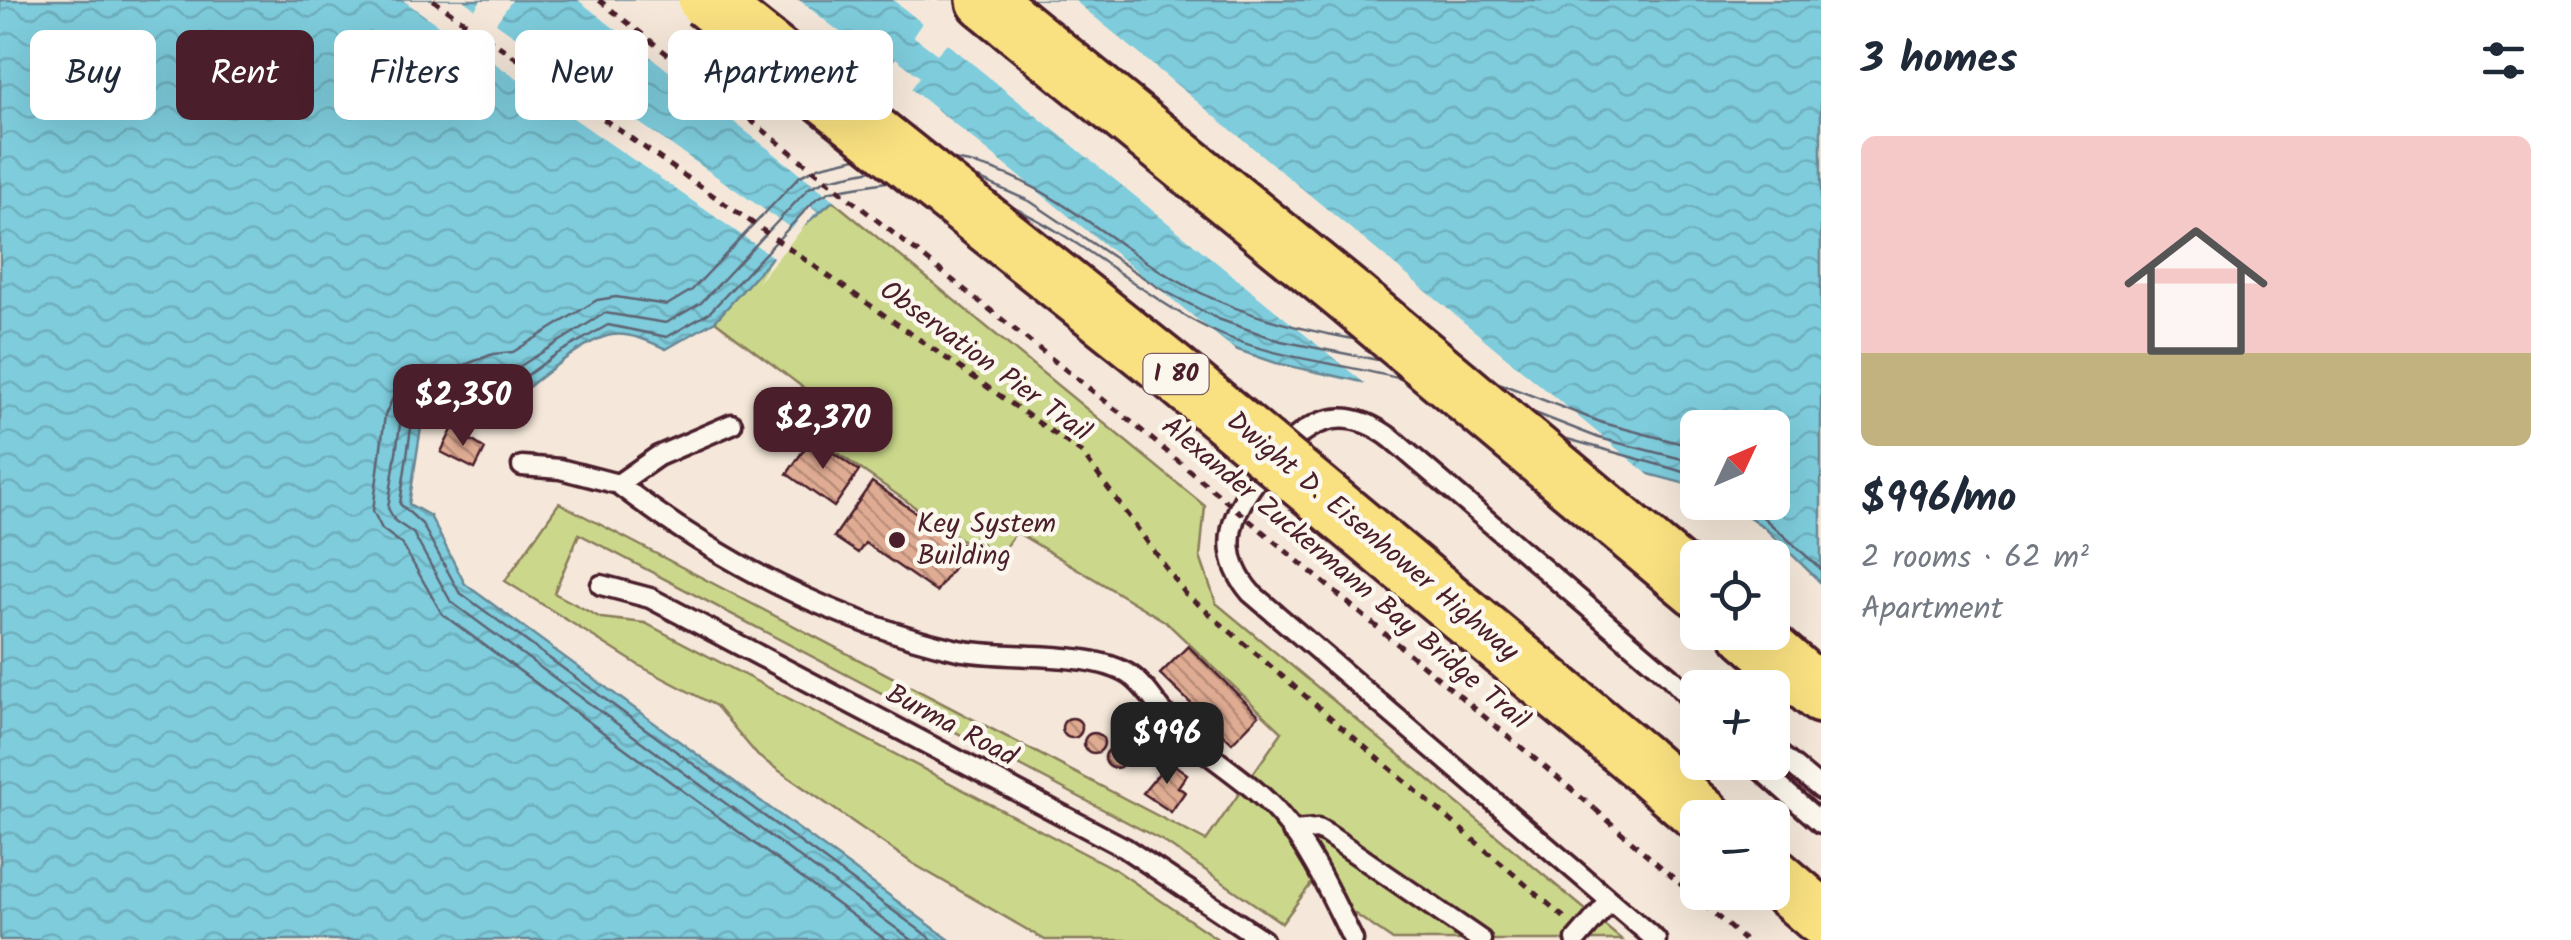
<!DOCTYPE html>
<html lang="en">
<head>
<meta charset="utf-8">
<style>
  :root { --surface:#fff; --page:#f6f6f7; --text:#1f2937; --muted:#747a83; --line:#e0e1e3; --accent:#4a1f2b }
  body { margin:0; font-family:Kalam,sans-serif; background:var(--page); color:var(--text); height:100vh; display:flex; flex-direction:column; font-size:38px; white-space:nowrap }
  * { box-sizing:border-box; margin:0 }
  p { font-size:32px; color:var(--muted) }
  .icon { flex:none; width:55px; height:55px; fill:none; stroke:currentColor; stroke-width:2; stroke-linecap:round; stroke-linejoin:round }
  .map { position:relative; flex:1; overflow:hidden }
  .sheet { display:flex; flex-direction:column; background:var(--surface); width:750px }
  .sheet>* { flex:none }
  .banner { position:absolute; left:30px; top:30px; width:950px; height:90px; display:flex; gap:20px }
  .needle { width:65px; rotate:46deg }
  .buttons { position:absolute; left:1680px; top:410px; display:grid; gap:20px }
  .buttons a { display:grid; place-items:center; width:110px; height:110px; border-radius:15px; background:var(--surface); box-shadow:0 10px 40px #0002; font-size:50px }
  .price { position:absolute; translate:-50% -85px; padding:0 22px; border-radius:20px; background:var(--accent); color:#fff; font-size:32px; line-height:65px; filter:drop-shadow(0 2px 5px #0008) }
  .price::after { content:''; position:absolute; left:50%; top:60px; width:30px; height:22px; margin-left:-15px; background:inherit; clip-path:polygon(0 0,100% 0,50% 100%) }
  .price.on { background:#222; color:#fff }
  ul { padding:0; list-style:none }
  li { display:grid; align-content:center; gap:20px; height:530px; padding:0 40px }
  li+li { border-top:2px solid var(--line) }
  li span { display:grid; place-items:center; height:310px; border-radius:15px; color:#555 }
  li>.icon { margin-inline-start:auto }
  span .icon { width:180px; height:180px; fill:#fffc; stroke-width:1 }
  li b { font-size:42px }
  h2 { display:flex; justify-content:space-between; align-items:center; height:120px; padding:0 40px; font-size:42px }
  .tag { padding:0 35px; border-radius:15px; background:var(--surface); box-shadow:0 10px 40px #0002; font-size:35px; line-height:90px }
  .tag.on { background:var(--accent); color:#fff }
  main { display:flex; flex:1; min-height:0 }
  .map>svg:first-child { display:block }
</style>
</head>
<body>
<main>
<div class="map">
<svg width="1821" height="940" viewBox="0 0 1821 940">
  <defs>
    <pattern id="water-waves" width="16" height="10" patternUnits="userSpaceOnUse" patternTransform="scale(2.5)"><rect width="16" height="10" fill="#7eccdc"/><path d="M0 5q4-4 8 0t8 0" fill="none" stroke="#6eafbd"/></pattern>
    <pattern id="building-back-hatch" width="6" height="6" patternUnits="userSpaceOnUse" patternTransform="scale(2.5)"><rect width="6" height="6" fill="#dfab93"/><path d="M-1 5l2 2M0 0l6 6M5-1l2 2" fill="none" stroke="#b78b78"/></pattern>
  </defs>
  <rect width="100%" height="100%" fill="#f5e8da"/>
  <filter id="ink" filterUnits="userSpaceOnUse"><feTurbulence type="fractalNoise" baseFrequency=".01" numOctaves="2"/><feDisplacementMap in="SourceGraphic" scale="20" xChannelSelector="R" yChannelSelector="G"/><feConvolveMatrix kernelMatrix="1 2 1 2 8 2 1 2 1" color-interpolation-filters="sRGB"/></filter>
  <g filter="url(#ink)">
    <path fill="#cbd88b" stroke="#8a7c5b" stroke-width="2.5" d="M833,201L1205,506L1200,557L1216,603L1622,940H1393L1311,884L1282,923L1163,841L579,534L554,593L601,618L645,623L1116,870L1219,940H1045L912,863L758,756L716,706L640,666L505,581L559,503L1206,841L1282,732L1166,622L1016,532L999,556L974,538L969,545L832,449L850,423L715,321L792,235Z"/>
    <path fill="url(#water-waves)" stroke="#698795" stroke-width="2.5" d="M0,0H1821V583L1765,528L1729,503L1772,502V428H1698L1697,487L1592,459L1431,397L1276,363L1209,340L976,201L880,192L833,201L792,235L715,321L666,349C651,342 629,332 612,335C585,339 539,379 517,396L505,389L422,421L409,504L430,516L465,584L950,940H0Z"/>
    <g fill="#f5e8da">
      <path d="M403,0H463L475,9L481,0H512L496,23L792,229L809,205L817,211L757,283L773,257L477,51L455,80L435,66L455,37Z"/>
      <path d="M578,0H799L887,69L896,58L920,77L911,89L1245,358L1207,345L1146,312L1017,225L928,199L880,197L840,205Z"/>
      <path d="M893,0H1074L1656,481L1590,464L1429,402L1368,386L947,43L937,54L913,36L922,23Z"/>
    </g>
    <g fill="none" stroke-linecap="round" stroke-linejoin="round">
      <g stroke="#5f6472" stroke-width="2.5">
        <path d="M856,158L821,166L800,176L692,290L667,305L616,297L597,300L513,352L493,354L410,386L393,398L385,415L373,511L382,529L402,544L442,614L886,940"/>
        <path d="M954,160C1037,172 1098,233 1167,275C1226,310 1286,327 1353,339"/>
        <path d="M872,170L828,179L809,188L701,303L666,323L605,313L517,368H496L414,400L402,411L388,508L395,521L413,533L451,602L912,940"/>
        <path d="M978,178L1031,202L1159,288L1218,319L1281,341L1378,360"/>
        <path d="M886,182L831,191L816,199L709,313L667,337L608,325L555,355L518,382L502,380L417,413L412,421L400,504L422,524L459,592L933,940"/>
        <path d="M1014,208C1083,240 1141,295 1209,329C1268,358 1337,362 1401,379"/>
        <path d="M1499,383L1603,423L1698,448"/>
        <path d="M1535,413L1599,438L1698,463"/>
        <path d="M1564,438L1698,476"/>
        <path d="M1746,502L1821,569"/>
      </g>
    </g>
    <g fill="url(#building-back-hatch)" stroke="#4a1f2b" stroke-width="2.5">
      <path d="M453,428L485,449L475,469L441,452Z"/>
      <path d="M812,438L859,471L834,507L787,474Z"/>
      <path d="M872,482L967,548L936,592L865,543L858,553L834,537Z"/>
      <path d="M1188,646L1259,715L1232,743L1160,674Z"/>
      <circle cx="1072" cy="728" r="10"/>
      <circle cx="1094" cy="743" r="10"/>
      <circle cx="1115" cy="758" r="10"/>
      <path d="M1169,761L1187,774L1178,787L1185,792L1171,812L1143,793Z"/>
    </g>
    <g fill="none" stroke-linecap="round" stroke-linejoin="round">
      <defs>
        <g id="service">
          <path d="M522,466L560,469L618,484L658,456L732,424"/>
          <path d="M618,484C718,561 835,622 958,650C1005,660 1090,649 1130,675C1148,687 1160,712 1176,727C1208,758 1251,781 1280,815C1312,851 1332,898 1353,940"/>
          <path d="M601,585L650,598L1125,848L1263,940"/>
          <path d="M1772,748L1821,789"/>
          <path d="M1752,762L1821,823"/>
          <path d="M1292,831L1318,829L1327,834L1481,940"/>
          <path d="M1576,940L1610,901"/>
          <path d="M1656,940L1251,593C1213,549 1233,507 1266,468C1303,424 1339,398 1392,439L1670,677L1698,707"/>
        </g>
        <g id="motorway">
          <path d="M985,0L1346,294L1698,589"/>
          <path d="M1748,632L1821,695"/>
          <path d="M1637,759L1705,818"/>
          <path d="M1772,875L1821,917"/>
        </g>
      </defs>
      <use href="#service" stroke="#4a1f2b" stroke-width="25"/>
      <use href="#motorway" stroke="#4a1f2b" stroke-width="62"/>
      <g stroke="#4a1f2b" stroke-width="5" stroke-dasharray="8 8" stroke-linecap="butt">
        <path d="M433,0L1082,453L1185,593L1566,919"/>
        <path d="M1595,809L1744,940"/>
      </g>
      <use href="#service" stroke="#fbf7ec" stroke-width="18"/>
      <use href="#motorway" stroke="#f9e181" stroke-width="55"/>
      <defs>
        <path id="motorway-bridge" d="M706,0L1170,370L1637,759"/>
      </defs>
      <use href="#motorway-bridge" stroke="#4a1f2b" stroke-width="62" stroke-linecap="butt"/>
      <path stroke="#4a1f2b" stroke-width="5" stroke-dasharray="8 8" stroke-linecap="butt" d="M599,0L1129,420L1595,809"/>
      <use href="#motorway-bridge" stroke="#f9e181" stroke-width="55"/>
    </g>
  </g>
  <circle fill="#4a1f2b" stroke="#fbf7ec" stroke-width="4" cx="897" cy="540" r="10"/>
  <g text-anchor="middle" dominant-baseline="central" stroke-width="9" stroke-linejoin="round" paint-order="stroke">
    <rect fill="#fbf7ec" stroke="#7f6065" stroke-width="2.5" x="1143.5" y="354" width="65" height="40" rx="8"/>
    <g font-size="25" font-weight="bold" fill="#4a1f2b">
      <text x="1176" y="374">I 80</text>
    </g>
    <g font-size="28" fill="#4a1f2b" stroke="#fbf7ec">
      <text transform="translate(985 362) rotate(36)">Observation Pier Trail</text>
      <text transform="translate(1372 537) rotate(40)">Dwight D. Eisenhower Highway</text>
      <text transform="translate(1345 574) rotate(40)">Alexander Zuckermann Bay Bridge Trail</text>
      <text transform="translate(951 726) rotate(28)">Burma Road</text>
    </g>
    <g font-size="28" fill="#4a1f2b" stroke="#fbf7ec" text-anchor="start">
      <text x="917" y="524">Key System<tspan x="917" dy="32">Building</tspan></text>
    </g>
  </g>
</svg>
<div class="buttons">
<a><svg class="needle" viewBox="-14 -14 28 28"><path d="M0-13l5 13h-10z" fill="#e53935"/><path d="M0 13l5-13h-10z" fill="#747a83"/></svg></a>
<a><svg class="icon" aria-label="locate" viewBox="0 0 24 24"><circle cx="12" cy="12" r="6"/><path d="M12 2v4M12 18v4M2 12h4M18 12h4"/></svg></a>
<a>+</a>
<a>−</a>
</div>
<b class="price" style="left:463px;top:449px">$2,350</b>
<b class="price" style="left:823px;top:472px">$2,370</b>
<b class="price on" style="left:1167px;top:787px">$996</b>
<div class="banner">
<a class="tag">Buy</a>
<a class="tag on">Rent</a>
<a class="tag">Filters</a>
<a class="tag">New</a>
<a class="tag">Apartment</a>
</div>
</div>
<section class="sheet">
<h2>3 homes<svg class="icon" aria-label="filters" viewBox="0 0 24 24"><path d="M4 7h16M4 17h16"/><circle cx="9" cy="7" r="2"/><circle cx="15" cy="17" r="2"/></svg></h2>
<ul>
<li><span style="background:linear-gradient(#f6c9c9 70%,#c2b280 0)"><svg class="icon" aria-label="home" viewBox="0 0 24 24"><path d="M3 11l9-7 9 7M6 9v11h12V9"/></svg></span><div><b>$996/mo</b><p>2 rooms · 62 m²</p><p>Apartment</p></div></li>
</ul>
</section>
</main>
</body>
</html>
